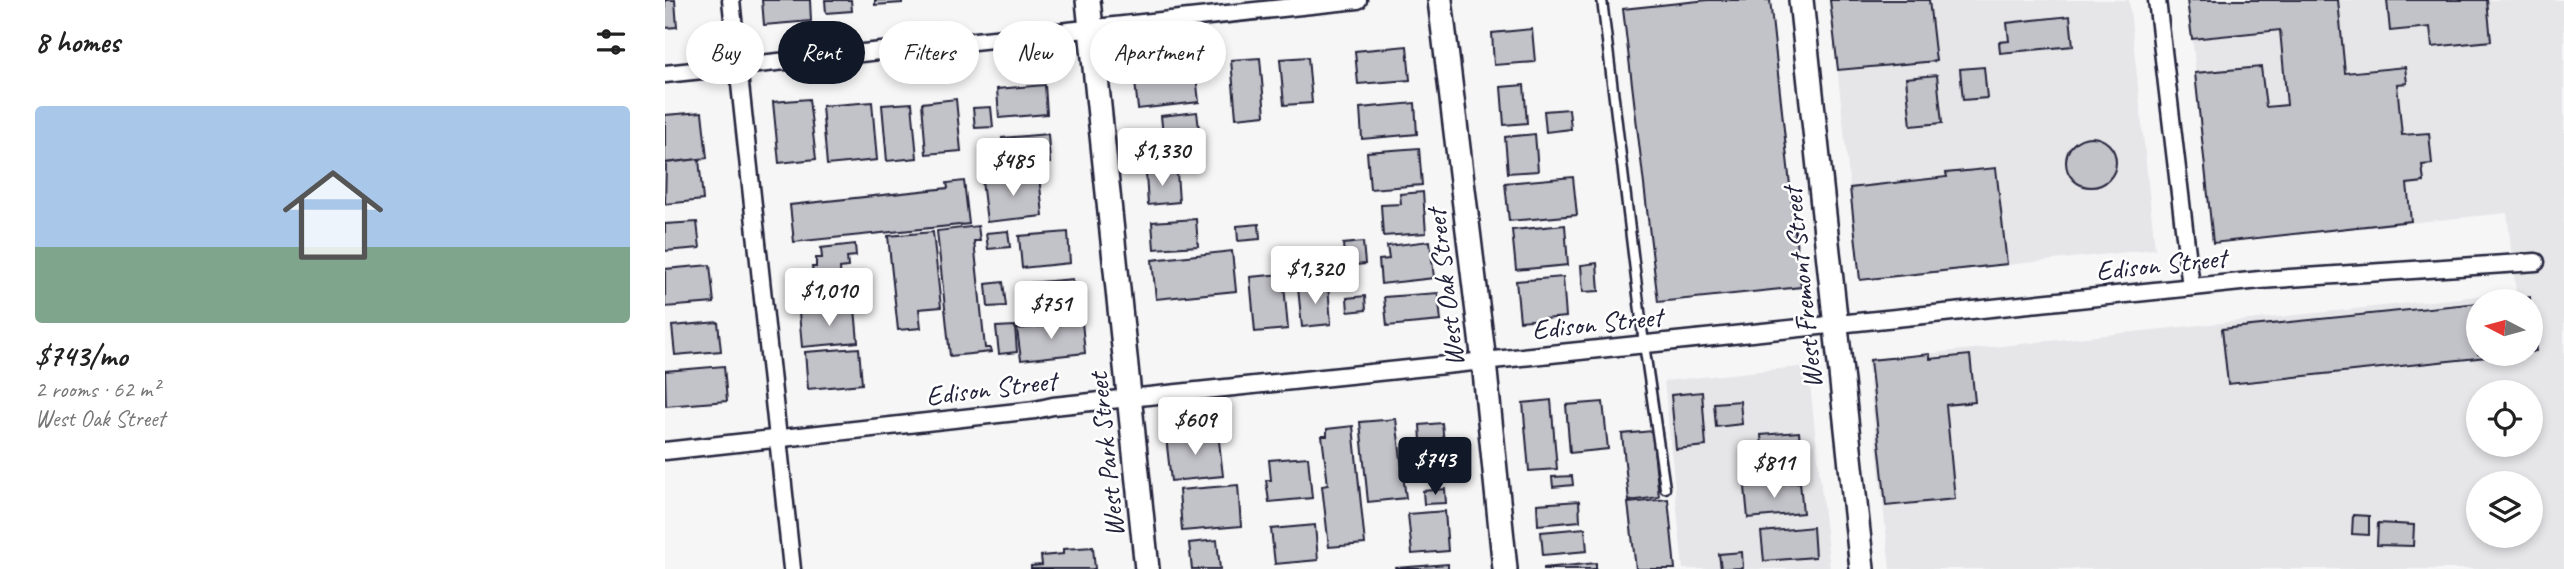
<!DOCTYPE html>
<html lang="en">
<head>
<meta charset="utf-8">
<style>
  :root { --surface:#fff; --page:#f6f6f6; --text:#222; --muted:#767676; --line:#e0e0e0; --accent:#111827 }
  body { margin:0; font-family:Caveat,sans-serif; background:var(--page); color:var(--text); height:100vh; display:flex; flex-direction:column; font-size:26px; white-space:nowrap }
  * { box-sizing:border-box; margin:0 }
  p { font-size:23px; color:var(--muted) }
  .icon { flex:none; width:38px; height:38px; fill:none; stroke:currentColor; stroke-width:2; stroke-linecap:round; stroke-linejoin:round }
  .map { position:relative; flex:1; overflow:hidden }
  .panel { display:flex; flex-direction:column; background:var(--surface); width:665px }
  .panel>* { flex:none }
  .banner { position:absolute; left:21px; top:21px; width:665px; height:63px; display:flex; gap:14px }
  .needle { width:46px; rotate:276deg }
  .buttons { position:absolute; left:1801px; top:289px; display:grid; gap:14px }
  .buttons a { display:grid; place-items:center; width:77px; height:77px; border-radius:50%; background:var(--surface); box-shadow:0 4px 10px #0003; font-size:35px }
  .price { position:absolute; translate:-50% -60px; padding:0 16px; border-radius:7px; background:#fff; color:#222; font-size:23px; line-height:46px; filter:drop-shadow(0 2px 4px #0008) }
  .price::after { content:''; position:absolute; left:50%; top:42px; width:21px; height:16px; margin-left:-10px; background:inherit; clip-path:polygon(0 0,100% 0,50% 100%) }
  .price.active { background:var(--accent); color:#fff }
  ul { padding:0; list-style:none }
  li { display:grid; align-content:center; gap:14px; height:371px; padding:0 35px }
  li+li { border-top:2px solid var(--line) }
  li span { display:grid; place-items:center; height:217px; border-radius:7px; color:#555 }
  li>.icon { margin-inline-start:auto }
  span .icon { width:126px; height:126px; fill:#fffc; stroke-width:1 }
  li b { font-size:30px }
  h2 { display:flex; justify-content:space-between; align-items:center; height:84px; padding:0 35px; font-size:30px }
  .chip { padding:0 24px; border-radius:32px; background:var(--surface); box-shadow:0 4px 10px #0003; font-size:24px; line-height:63px }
  .chip.active { background:var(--accent); color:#fff }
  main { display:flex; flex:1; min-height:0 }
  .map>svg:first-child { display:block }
</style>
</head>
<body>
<main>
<section class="panel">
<h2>8 homes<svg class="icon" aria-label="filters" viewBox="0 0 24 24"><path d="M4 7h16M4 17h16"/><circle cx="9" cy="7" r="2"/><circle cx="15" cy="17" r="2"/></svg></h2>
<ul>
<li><span style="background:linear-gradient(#a9c7e8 65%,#7fa58c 0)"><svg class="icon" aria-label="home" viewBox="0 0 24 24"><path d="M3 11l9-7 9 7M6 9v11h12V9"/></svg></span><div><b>$743/mo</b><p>2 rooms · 62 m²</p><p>West Oak Street</p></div></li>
</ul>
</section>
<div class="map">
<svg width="1899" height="569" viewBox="0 0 1899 569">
  <rect width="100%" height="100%" fill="#f6f6f7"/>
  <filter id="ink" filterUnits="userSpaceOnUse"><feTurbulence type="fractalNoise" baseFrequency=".0143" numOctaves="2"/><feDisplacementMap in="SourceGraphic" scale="14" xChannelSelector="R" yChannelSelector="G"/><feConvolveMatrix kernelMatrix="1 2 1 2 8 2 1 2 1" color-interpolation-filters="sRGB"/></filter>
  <g filter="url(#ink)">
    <g fill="#e6e6e9" fill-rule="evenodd">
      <path d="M1165,0H1464L1490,249L1195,281Z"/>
      <path d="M1523,0H1899V569H1225L1202,360L1851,292L1842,213L1549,243ZM1813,301H1866V354H1813ZM1813,392H1866V444H1813ZM1813,483H1866V536H1813Z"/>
      <path d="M1143,366L1165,569H1018L999,381Z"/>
    </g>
    <g fill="#c2c2c9" stroke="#22223b" stroke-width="2">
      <path d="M0,0H10L12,27L0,28Z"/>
      <path d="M97,0H145L146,21L99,25Z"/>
      <path d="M160,0H186L187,11L161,13Z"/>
      <path d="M210,0H237V3L210,5Z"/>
      <path d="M1043,0H1105L1136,287L993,302L958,9Z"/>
      <path d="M1165,0H1264L1271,61L1173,70Z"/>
      <path d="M1522,0H1673L1680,73L1740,67L1742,83L1732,84L1737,135L1764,133L1767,164L1757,165L1759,182L1742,184L1746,221L1548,243L1530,73L1596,67L1601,107L1622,105L1615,30L1527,39Z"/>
      <path d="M1722,0H1822L1826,41L1767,47L1765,27L1725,31Z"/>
      <path d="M1405,16L1408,46L1335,53L1334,42L1344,41L1342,23Z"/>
      <path d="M867,29L870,62L829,65L827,33Z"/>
      <path d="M742,46L745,80L693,84L690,51Z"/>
      <path d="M643,57L647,103L619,105L615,59Z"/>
      <path d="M529,58L534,102L473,109L468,64Z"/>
      <path d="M595,58L600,115L571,118L566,60Z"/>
      <path d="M1319,67L1322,98L1298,100L1295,69Z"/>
      <path d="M1272,75L1277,123L1246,126L1241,78Z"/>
      <path d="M380,85L382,114L334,118L332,89Z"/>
      <path d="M859,85L862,123L839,125L836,87Z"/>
      <path d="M144,99L151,159L114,163L108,102Z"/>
      <path d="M291,99L296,151L261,154L257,103Z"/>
      <path d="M207,102L212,160L162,165L157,106Z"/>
      <path d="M247,103L252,158L222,161L217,105Z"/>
      <path d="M750,103L752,134L697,139L695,108Z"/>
      <path d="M326,107L328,127L310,128L308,108Z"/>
      <path d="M904,109L906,129L881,132L879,111Z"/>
      <path d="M37,112L42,158L0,163V115Z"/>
      <path d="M532,112L537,154L484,160L482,136L498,135L496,116Z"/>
      <path d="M383,134L385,163L339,167L337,138Z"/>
      <path d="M870,134L873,171L843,173L840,137Z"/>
      <circle cx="1426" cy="162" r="25"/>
      <path d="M754,148L757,185L705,189L702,152Z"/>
      <path d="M34,159L38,200L0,204L1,163Z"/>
      <path d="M1331,168L1342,264L1195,280L1185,188L1282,177L1281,173Z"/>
      <path d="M512,172L514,202L483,205L481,174Z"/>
      <path d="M374,175L378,216L322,222L317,181Z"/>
      <path d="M908,177L912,215L844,221L840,183Z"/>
      <path d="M299,181L304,224L129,242L125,205L283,188L282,183Z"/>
      <path d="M758,192L761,233L718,236L716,205L736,204L735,194Z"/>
      <path d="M531,219L533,246L489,249L487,222Z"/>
      <path d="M32,222L35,248L0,251V224Z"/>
      <path d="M594,224L595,239L573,241L572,226Z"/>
      <path d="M900,225L903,265L851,270L847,230Z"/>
      <path d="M313,226L315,241H309L320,348H325L326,352L285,356L272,231Z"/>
      <path d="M343,231L345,247L323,249L321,233Z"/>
      <path d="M268,232L276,307L254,309L256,328L233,330L223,236Z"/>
      <path d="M403,232L405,263L357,268L354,236Z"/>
      <path d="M765,241L769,278L716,284L714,260L724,259L722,246Z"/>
      <path d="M698,242L700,264L680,266L678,244Z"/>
      <path d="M190,244L191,256L182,257L183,267L175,268L176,286L143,288L142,274H148L147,267H151V258H157L156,248Z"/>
      <path d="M567,251L571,291L491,299L487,260Z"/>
      <path d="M932,263L934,291L918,292L916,265Z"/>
      <path d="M45,265L49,303L0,307V269Z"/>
      <path d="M618,274L623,329L590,332L585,277Z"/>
      <path d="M898,277L901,317L855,321L851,281Z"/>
      <path d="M408,279L410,310L355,315L353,284Z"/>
      <path d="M338,282L341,306L323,307L321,284Z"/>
      <path d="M663,285L666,324L637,327L633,288Z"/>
      <path d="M773,293L776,321L722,326L719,297Z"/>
      <path d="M700,296L701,310L683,312L682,298Z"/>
      <path d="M1865,297V301H1829Z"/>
      <path d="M1813,303V354H1851L1563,384L1557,329Z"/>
      <path d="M1866,305L1871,351L1866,352Z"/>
      <path d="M190,308L193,342L137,347L134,313Z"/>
      <path d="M53,322L56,351L10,355L7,326Z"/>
      <path d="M417,322L420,353L356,360L352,329Z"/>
      <path d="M350,326L352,352L334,354L331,327Z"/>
      <path d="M194,348L197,384L143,389L140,352Z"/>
      <path d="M1265,354V359L1305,355L1310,402L1281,405L1290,499L1221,506L1205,360Z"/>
      <path d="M59,366L62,401L1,406L0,371Z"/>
      <path d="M1037,392L1041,446L1011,449L1006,395Z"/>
      <path d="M886,400L892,469L864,471L858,403Z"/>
      <path d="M1075,401L1077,424L1051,427L1049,403Z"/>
      <path d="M938,402L943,449L905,453L901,405Z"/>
      <path d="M731,419L741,498L703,502L695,422Z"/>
      <path d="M777,423L780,454L757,456L755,425Z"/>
      <path d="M688,426L700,544L664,547L657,486L663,485L657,436H662V429Z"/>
      <path d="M987,431L994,497L964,501L957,434Z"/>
      <path d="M553,432L558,476L506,481L501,437Z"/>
      <path d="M1134,432L1137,468L1099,471L1096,435Z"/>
      <path d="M643,457L647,498L604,502L601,480H606L604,460Z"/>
      <path d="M907,476L908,485L888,487L887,477Z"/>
      <path d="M1135,482L1138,513L1083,518L1080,487Z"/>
      <path d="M573,485L576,526L517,531L514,490Z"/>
      <path d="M780,489L781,503L759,504L758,491Z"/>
      <path d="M1003,499L1010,569H971L963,503Z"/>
      <path d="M914,501L915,521L873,525L872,504Z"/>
      <path d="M780,511L783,551L747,554L743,514Z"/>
      <path d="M1688,515L1704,516V535L1687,534Z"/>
      <path d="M1713,523L1749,525L1748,546L1712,545Z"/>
      <path d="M650,525L653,560L610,564L606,529Z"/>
      <path d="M1148,527L1150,557L1099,561L1096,532Z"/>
      <path d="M920,528L922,551L878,555L876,532Z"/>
      <path d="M552,540L555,569H527L524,543Z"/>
      <path d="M428,547L430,569H366V566L377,565L376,556L398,554V549Z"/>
      <path d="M1077,552L1078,568L1056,569L1054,554Z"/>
      <path d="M931,563V569H879V568Z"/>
      <path d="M783,564V569H731V568Z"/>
    </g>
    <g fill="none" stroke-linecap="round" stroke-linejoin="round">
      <defs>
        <path id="lane" d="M937,0L979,344L1000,488"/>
        <g id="street">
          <path d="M66,0L127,569"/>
          <path d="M1492,0L1526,287"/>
          <path d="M0,74L693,0"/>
          <path d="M0,451L370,410L388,406L1595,280L1871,262"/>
        </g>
        <g id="secondary">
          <path d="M423,0L482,569"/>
          <path d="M775,0L819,362L840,569"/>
          <path d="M1136,0L1197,569"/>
        </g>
      </defs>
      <use href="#lane" stroke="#22223b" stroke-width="13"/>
      <use href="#street" stroke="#22223b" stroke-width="21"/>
      <use href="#secondary" stroke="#22223b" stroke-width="28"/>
      <use href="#lane" stroke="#fff" stroke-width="8"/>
      <use href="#street" stroke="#fff" stroke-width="16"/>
      <use href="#secondary" stroke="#fff" stroke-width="23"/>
    </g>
  </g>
  <g text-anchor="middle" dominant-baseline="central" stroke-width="5" stroke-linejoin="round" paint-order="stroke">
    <g font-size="28" fill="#22223b" stroke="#fff">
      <text transform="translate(1496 264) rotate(-6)">Edison Street</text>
      <text transform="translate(780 288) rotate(-97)">West Oak Street</text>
      <text transform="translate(1137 288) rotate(-96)">West Fremont Street</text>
      <text transform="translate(932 323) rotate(-6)">Edison Street</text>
      <text transform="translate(326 388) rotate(-7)">Edison Street</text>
      <text transform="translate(441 455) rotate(-96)">West Park Street</text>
    </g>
  </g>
</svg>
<div class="buttons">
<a><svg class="needle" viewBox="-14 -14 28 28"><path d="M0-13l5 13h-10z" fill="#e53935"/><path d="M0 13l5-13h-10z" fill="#767676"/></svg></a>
<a><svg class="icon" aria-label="locate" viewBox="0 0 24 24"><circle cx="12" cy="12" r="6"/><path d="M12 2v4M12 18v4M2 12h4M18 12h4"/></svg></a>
<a><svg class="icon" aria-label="layers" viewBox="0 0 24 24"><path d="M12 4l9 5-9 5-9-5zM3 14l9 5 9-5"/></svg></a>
</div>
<b class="price" style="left:497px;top:188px">$1,330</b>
<b class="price" style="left:348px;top:198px">$485</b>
<b class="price" style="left:650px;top:306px">$1,320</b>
<b class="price" style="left:164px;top:328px">$1,010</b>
<b class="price" style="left:386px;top:341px">$751</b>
<b class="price" style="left:530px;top:457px">$609</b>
<b class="price active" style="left:770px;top:497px">$743</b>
<b class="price" style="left:1109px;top:500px">$811</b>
<div class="banner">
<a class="chip">Buy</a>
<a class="chip active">Rent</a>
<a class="chip">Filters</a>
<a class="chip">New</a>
<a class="chip">Apartment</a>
</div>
</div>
</main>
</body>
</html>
